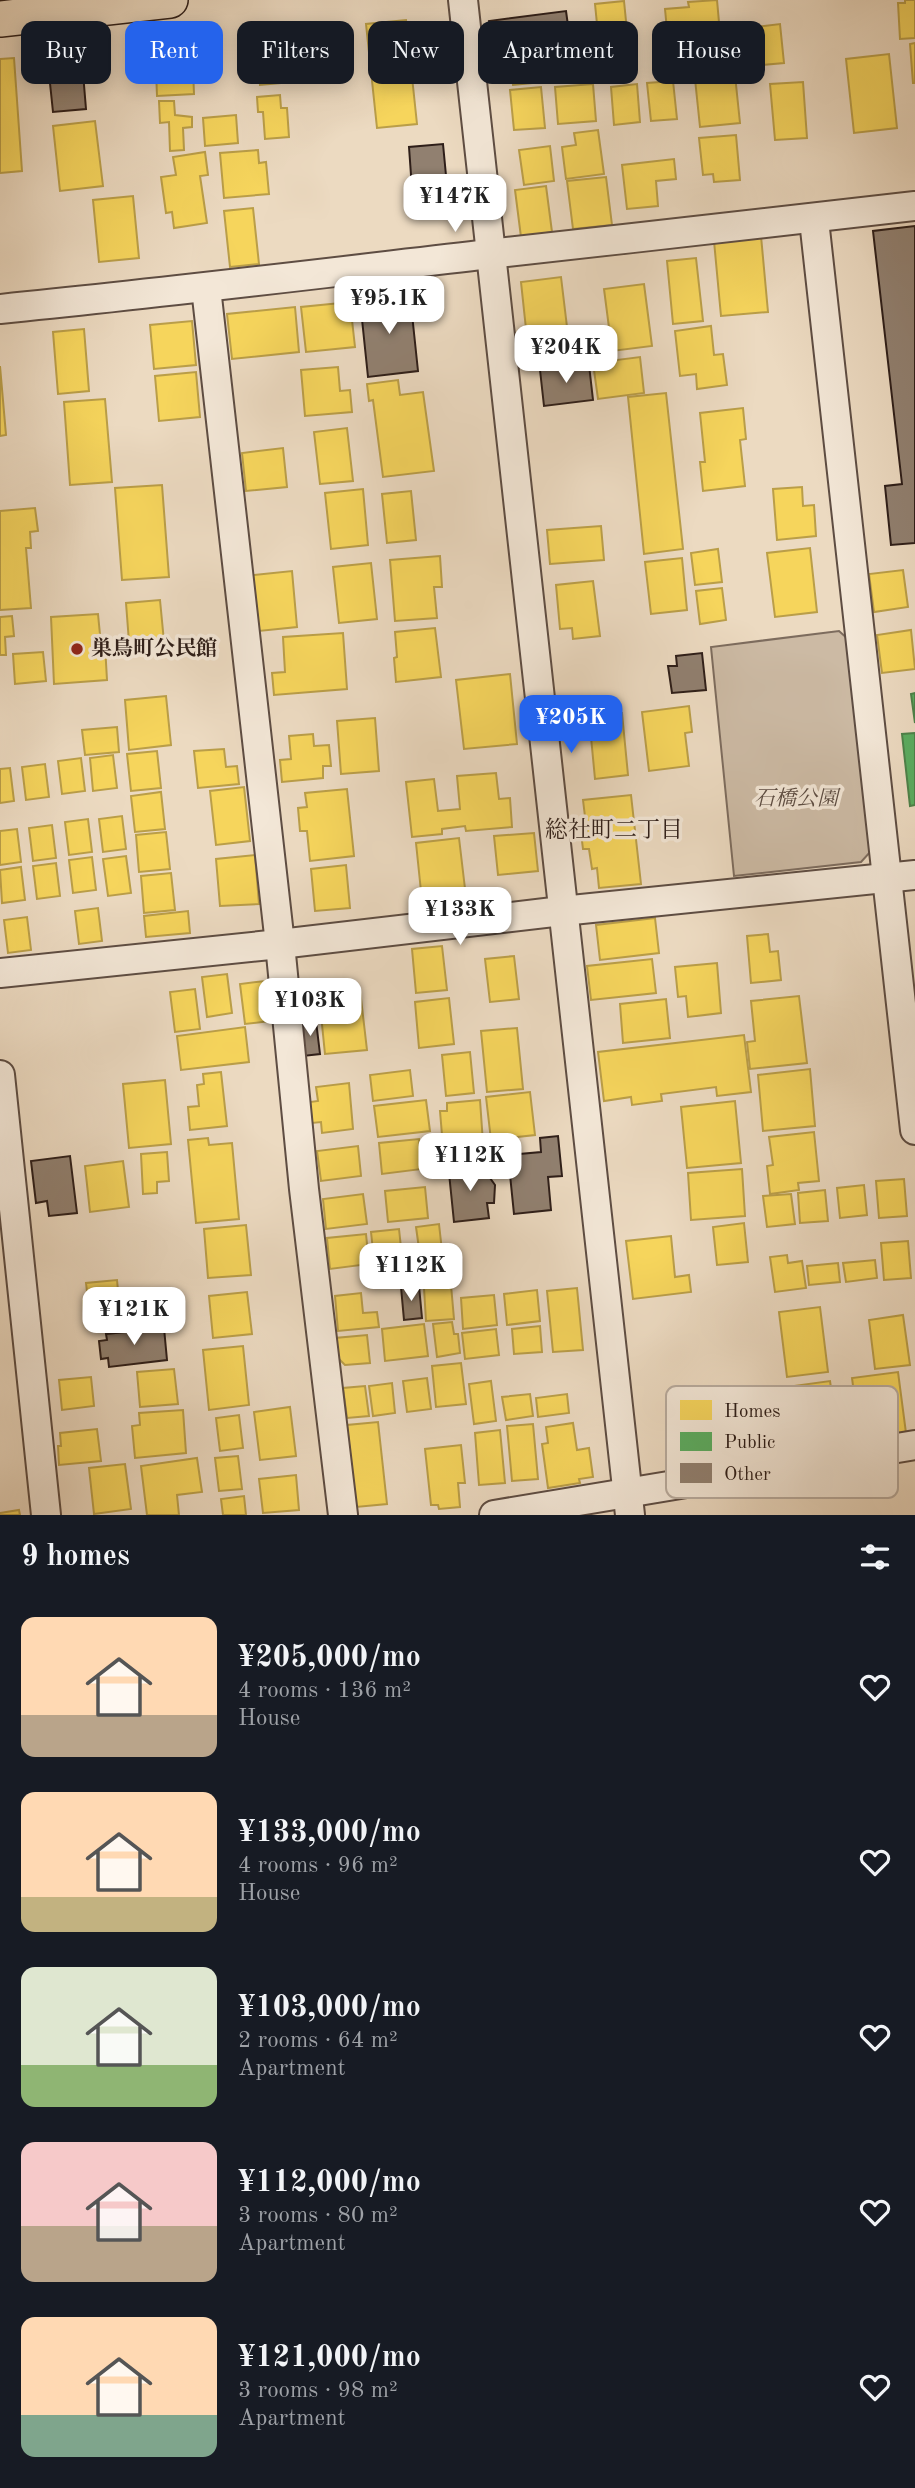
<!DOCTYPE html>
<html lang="en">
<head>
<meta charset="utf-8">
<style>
  :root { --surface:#171b24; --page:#20242c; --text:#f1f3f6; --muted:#9ea1a6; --accent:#2563eb }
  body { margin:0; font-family:"Old Standard TT","Noto Serif JP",serif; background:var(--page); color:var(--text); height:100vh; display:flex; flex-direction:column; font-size:26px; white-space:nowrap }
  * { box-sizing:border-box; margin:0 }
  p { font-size:23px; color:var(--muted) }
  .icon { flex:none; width:38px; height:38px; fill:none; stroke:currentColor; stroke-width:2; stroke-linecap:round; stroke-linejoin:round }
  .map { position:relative; height:1515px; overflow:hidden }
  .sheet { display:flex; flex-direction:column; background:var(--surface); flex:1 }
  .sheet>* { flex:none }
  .top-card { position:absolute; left:21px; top:21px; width:873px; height:63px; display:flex; gap:14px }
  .price { position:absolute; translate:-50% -60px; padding:0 16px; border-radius:14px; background:#fff; color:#222; font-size:23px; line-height:46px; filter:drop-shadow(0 2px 4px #0008) }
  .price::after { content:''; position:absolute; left:50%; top:42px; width:21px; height:16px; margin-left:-10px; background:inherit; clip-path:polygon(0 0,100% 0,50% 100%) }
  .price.selected { background:var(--accent); color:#fff }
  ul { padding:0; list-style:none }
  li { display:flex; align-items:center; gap:21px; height:175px; padding:0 21px }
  li span { display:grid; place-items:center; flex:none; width:196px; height:140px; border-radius:14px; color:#555 }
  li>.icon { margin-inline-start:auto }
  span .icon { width:84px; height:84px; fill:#fffc; stroke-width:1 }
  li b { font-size:30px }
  h2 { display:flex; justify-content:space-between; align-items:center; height:84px; padding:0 21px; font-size:30px }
  .tag { padding:0 24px; border-radius:14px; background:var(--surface); box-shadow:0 4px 18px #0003; font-size:24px; line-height:63px }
  .tag.selected { background:var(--accent); color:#fff }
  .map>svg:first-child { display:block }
</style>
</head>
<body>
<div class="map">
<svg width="915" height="1515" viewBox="0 0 915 1515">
  <rect width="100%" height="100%" fill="#ecdac1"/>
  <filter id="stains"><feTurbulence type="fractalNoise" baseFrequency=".00286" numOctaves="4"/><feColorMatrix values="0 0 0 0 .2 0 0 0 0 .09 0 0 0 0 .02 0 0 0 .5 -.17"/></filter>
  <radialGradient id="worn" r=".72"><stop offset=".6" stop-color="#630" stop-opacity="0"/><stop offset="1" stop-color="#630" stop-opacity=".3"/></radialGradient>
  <path fill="#ccbaa4" stroke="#7d6c5e" stroke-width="2" d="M839,631L849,640L872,850L861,862L734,876L711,647Z"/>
  <g fill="#f6d55c" stroke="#ba9e48" stroke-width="2">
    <path d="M717,0L723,67L671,72L665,9L689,7L688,2Z"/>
    <path d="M905,0H915V38L900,39L898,3H905Z"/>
    <path d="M624,1L628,41L599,44L595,4Z"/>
    <path d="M406,20L417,124L377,128L366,24Z"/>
    <path d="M780,24L784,63L742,67L738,29Z"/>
    <path d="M270,31L272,49L277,48L280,83L260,85L258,50H253L252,33Z"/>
    <path d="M199,33L200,47L190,48L191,60L153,63L152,44H158L157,36L172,35L173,43L177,42V34Z"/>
    <path d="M589,36L593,77L513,85L508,44Z"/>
    <path d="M915,43V83H913L910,44Z"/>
    <path d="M632,48L635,72L602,76L600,52Z"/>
    <path d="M889,54L897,128L854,133L846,59Z"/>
    <path d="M14,58L22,171L0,173V59Z"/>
    <path d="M193,68L194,94L157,96L156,70Z"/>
    <path d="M735,75L740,123L700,127L695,79Z"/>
    <path d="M673,81L677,119L651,121L647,83Z"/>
    <path d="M803,82L807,138L775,140L770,84Z"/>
    <path d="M593,84L596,121L558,124L555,87Z"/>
    <path d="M637,84L640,122L614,125L611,87Z"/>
    <path d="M541,87L545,128L514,130L510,90Z"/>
    <path d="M280,95L281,108H287L289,137L265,139L263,112H258L257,97Z"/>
    <path d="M159,101H174L175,115L192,117V127L183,128L184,150L170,151L169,122L160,123Z"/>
    <path d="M236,115L238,143L205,146L203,118Z"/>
    <path d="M95,121L103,186L60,191L53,126Z"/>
    <path d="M598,130L604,174L566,179L562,147L576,145L574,133Z"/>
    <path d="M736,135L740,180L714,182L713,174L703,175L699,138Z"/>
    <path d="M550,146L554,181L524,185L519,150Z"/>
    <path d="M258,150L259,163L266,162L269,194L224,198L220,153Z"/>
    <path d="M205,152L208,175L200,176L207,223L174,228L172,212L166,213L161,177L176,175L173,157Z"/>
    <path d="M674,159L676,179L656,181L658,206L627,209L622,165Z"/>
    <path d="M606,177L612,225L573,229L567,181Z"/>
    <path d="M546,186L552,232L521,237L515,190Z"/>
    <path d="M133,196L139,258L99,262L93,200Z"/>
    <path d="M253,208L259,264L230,267L224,211Z"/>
    <path d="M761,236L768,312L721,316L714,241Z"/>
    <path d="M696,258L703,321L673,324L667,261Z"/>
    <path d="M561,277L570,352L529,357L521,282Z"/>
    <path d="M644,284L652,346L612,351L604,289Z"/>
    <path d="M350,302L355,347L306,352L301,307Z"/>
    <path d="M295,307L299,352L232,359L227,314Z"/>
    <path d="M192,321L196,365L154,369L150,325Z"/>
    <path d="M711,326L714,355L723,354L727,385L697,389L696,374L680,376L675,331Z"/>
    <path d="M84,329L89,391L58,394L53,332Z"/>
    <path d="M640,357L644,393L598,399L593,363Z"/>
    <path d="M0,366L6,435L0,436Z"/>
    <path d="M338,367L340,391L350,390L352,412L305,416L301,370Z"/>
    <path d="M196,372L200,417L159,421L155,376Z"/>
    <path d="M398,380L400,395L423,392L434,471L383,477L373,400L369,401L367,384Z"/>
    <path d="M666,393L683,549L644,554L628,397Z"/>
    <path d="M105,399L112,482L70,485L64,402Z"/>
    <path d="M743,408L746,439L740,440L745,486L703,491L700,462H705L700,413Z"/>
    <path d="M347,428L353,481L320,484L314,432Z"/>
    <path d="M283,448L287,487L246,491L242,453Z"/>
    <path d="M162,485L169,577L122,580L115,488Z"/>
    <path d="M802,487L803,506L814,505L816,536L777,540L773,489Z"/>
    <path d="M363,489L368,545L331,549L325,493Z"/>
    <path d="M411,491L416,540L387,543L382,494Z"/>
    <path d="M35,508L38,531L30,532L31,548H26L31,608L0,610V511Z"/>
    <path d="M601,526L604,560L550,564L547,530Z"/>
    <path d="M810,548L817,612L775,617L767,553Z"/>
    <path d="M718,549L722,582L695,585L691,553Z"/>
    <path d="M440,556L442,587H434L437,618L395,621L390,560Z"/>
    <path d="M682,558L687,610L651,614L645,562Z"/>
    <path d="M371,563L377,619L339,623L333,567Z"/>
    <path d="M903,570L908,607L874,612L869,574Z"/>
    <path d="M292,571L297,627L259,631L253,575Z"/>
    <path d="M593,581L600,636L573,639L572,628L560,629L556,585Z"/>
    <path d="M722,588L726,620L700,624L696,591Z"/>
    <path d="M160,600L165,652L130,655L126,603Z"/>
    <path d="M98,614L101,645H105L107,680L54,684L51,617Z"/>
    <path d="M12,616L14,636L5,637L6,655H0V617Z"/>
    <path d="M435,628L441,677L396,682L394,658L397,657L395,632Z"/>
    <path d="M911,630L915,669L882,673L877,635Z"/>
    <path d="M343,633L347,689L274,695L272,673L285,672L283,637Z"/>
    <path d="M43,652L46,681L15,684L13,654Z"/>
    <path d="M510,674L517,744L464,749L456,680Z"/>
    <path d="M166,696L171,745L129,750L125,700Z"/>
    <path d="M689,706L692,732L685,733L689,766L649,771L642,712Z"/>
    <path d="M622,713L628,775L595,779L589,716Z"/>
    <path d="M375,718L379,771L341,774L337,721Z"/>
    <path d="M117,727L119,752L85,755L82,730Z"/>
    <path d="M313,734L314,746L329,745L331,766H323V778L282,782L280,760L291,759L289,736Z"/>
    <path d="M224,749L226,767L237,766L239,784L198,788L194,751Z"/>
    <path d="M157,751L161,788L131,791L127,754Z"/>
    <path d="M113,755L117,788L93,791L90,758Z"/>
    <path d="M81,758L85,791L62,794L58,761Z"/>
    <path d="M45,764L49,797L26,800L22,767Z"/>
    <path d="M10,768L14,801L0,803V769Z"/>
    <path d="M496,773L499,799L510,798L512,827L466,831L465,826L442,829V834L412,837L406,782L434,779L438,811L460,809L457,776Z"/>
    <path d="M244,787L250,841L216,845L210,791Z"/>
    <path d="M347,789L354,856L310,861L307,831H300L298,808L307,807L305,793Z"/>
    <path d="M161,792L165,829L135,832L131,796Z"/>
    <path d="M631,795L641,884L599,888L597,868L592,869L589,849H583L581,833H587L583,800Z"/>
    <path d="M122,816L126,849L103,852L99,819Z"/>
    <path d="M88,819L92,852L69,855L65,822Z"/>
    <path d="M52,825L56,858L33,861L29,828Z"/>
    <path d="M17,829L21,862L0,865V831Z"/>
    <path d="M166,832L170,869L139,872L136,835Z"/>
    <path d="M534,833L538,871L498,875L494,836Z"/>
    <path d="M459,838L466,897L422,901L416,843Z"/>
    <path d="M255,855L259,904L220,906L216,859Z"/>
    <path d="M126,856L131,893L108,896L103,859Z"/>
    <path d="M92,857L96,890L73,893L69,860Z"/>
    <path d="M56,863L60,896L37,899L33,866Z"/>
    <path d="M346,865L350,908L315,911L311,869Z"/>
    <path d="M21,867L25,900L2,903L0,870Z"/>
    <path d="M171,873L175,910L144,913L141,876Z"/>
    <path d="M98,908L102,941L79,944L75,911Z"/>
    <path d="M188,911L190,933L146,937L144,916Z"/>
    <path d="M27,917L31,950L8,953L4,920Z"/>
    <path d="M655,918L659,953L600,960L596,925Z"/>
    <path d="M768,934L770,952L778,951L781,980L751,983L747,936Z"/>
    <path d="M442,946L447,990L416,993L412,949Z"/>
    <path d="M514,956L519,999L490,1002L485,959Z"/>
    <path d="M652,959L656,993L591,1000L587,966Z"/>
    <path d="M717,963L721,1013L688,1017L686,996L678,997L675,967Z"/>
    <path d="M227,974L232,1013L207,1017L202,977Z"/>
    <path d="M265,981L271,1021L245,1024L240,984Z"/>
    <path d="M195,989L200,1029L175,1032L170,992Z"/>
    <path d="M360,990L367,1050L325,1054L319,995Z"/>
    <path d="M799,996L807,1063L750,1069L747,1042L755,1041L751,1001Z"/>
    <path d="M449,998L454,1044L419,1048L415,1002Z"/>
    <path d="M666,999L670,1038L623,1043L620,1004Z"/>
    <path d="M245,1027L249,1062L181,1070L177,1036Z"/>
    <path d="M517,1028L523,1089L487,1092L481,1031Z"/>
    <path d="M744,1035L751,1092L717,1096L716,1087L661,1094L662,1101L632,1105L631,1097L604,1101L598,1052Z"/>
    <path d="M470,1052L474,1093L446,1096L442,1055Z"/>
    <path d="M810,1069L815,1126L763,1131L758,1075Z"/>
    <path d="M410,1070L413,1096L373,1101L370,1075Z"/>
    <path d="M221,1072L227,1126L190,1130L188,1107L199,1106L197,1085L204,1084L203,1074Z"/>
    <path d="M165,1080L171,1144L129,1148L123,1084Z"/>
    <path d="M349,1083L353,1129L322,1133L321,1122L312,1123L310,1102L318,1101L316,1087Z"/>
    <path d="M530,1092L535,1135L491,1140L486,1097Z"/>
    <path d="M426,1100L430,1131L378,1137L374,1106Z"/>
    <path d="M480,1100L483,1143L443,1147L440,1111H447V1103Z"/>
    <path d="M735,1101L741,1163L687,1168L681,1107Z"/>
    <path d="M814,1132L819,1181L798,1183L799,1190L770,1194L767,1166L773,1165L769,1137Z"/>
    <path d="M208,1138L209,1145L232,1143L239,1219L196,1223L188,1140Z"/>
    <path d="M419,1139L422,1169L382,1174L379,1143Z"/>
    <path d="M358,1146L361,1176L321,1181L317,1151Z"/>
    <path d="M167,1152L169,1181L157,1182V1193L143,1194L141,1154Z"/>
    <path d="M123,1161L129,1207L90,1212L85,1166Z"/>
    <path d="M742,1169L745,1216L691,1220L688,1173Z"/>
    <path d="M904,1179L907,1216L879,1218L876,1181Z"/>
    <path d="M864,1185L867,1215L840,1218L837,1188Z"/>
    <path d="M425,1187L428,1218L388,1222L385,1191Z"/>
    <path d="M825,1190L828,1221L800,1223L798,1193Z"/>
    <path d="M363,1194L367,1224L326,1229L323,1199Z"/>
    <path d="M791,1194L795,1224L767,1227L763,1196Z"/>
    <path d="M744,1223L748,1262L717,1265L713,1227Z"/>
    <path d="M439,1224L443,1260L421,1263L416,1227Z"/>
    <path d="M246,1225L251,1275L208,1278L204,1229Z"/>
    <path d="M399,1229L403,1266L375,1269L371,1232Z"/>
    <path d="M366,1234L369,1264L330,1269L327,1238Z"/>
    <path d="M671,1236L675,1277L689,1275L691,1292L633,1299L626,1241Z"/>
    <path d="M908,1241L911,1278L884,1280L881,1243Z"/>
    <path d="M787,1255L788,1263L802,1261L806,1288L775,1292L770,1257Z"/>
    <path d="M875,1260L877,1278L846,1282L843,1263Z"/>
    <path d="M838,1263L840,1282L809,1285L807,1266Z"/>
    <path d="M117,1280L121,1321L85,1325L83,1301L88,1300L86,1283Z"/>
    <path d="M451,1285L454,1319L426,1321L424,1288Z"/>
    <path d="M577,1288L583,1350L553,1352L547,1291Z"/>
    <path d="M537,1290L540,1321L507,1325L504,1294Z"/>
    <path d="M247,1292L252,1334L213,1338L209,1296Z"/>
    <path d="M361,1293L363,1313L377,1312L379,1327L338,1331L335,1296Z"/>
    <path d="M494,1295L497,1325L463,1329L461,1298Z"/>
    <path d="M820,1307L828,1372L787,1377L779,1312Z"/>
    <path d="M903,1315L910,1365L875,1369L869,1320Z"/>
    <path d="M452,1322L454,1334H458L460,1353L437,1357L433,1324Z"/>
    <path d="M424,1324L428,1356L385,1361L382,1329Z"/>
    <path d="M540,1326L542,1352L514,1354L512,1329Z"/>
    <path d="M496,1329L499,1355L465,1359L462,1333Z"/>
    <path d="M367,1335L370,1363L345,1365L338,1358L335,1338Z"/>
    <path d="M243,1346L249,1405L209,1410L203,1350Z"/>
    <path d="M461,1363L466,1404L436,1407L432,1366Z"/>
    <path d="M174,1369L178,1404L140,1407L137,1372Z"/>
    <path d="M898,1372L906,1433L860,1439L852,1378Z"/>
    <path d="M91,1377L94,1406L62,1410L59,1380Z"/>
    <path d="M427,1378L431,1409L407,1412L403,1381Z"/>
    <path d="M491,1381L496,1421L474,1424L469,1384Z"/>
    <path d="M830,1381L835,1415L824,1416L828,1443L794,1448L786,1387Z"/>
    <path d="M392,1383L395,1413L373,1416L369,1386Z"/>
    <path d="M365,1386L369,1416L347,1418L343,1388Z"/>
    <path d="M530,1394L533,1416L506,1420L502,1397Z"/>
    <path d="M567,1394L569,1413L538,1417L536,1398Z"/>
    <path d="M290,1407L296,1456L260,1460L254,1412Z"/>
    <path d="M183,1410L186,1453L135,1458L132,1426L140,1425L139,1413Z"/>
    <path d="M239,1415L243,1448L220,1451L216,1418Z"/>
    <path d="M378,1422L387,1504L356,1507L347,1425Z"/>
    <path d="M573,1423L577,1450L589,1448L593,1477L579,1479L580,1483L548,1488L542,1444L548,1443L546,1427Z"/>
    <path d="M533,1424L538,1479L512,1481L507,1426Z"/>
    <path d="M97,1429L101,1461L59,1465L58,1446H61L60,1433Z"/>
    <path d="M500,1430L505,1483L479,1485L475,1433Z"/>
    <path d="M461,1445L465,1483H458L460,1507L439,1509L438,1505H431L425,1449Z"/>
    <path d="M238,1456L242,1489L219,1491L215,1458Z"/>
    <path d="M197,1458L202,1492L177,1495L179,1515H147L141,1466Z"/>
    <path d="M125,1464L131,1509L94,1514L89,1468Z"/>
    <path d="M296,1475L299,1510L263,1513L259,1479Z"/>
    <path d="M244,1496L246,1515H223L221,1499Z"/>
    <path d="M19,1510L20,1515H0V1513Z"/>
  </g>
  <g fill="#5aae61" stroke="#4d834b" stroke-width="2">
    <path d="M915,693V723L911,694Z"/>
    <path d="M915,733V805L910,806L902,734Z"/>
  </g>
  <g fill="#918070" stroke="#2e1e19" stroke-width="2">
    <path d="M566,11L569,33L492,43L489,21Z"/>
    <path d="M82,61L86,109L53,112L48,64Z"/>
    <path d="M443,144L447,186L412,189L409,147Z"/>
    <path d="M915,226V543L891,545L885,486L902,484L873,231Z"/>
    <path d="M410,295L418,371L368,377L360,300Z"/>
    <path d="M589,365L593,400L544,406L540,370Z"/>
    <path d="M702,653L706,690L672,693L668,666H677L676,656Z"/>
    <path d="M316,1021L320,1054L303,1056L299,1023Z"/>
    <path d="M558,1136L562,1176L548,1177L551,1210L514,1214L508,1155L541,1152L540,1138Z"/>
    <path d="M70,1156L77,1213L49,1216L47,1201L36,1203L31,1161Z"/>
    <path d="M462,1162L471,1164L477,1171L484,1170V1175L490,1178L495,1185L494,1203H487L489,1218L454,1222L449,1173L453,1166Z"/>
    <path d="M419,1286L422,1318L404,1320L401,1287Z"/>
    <path d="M164,1328L167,1360L109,1367L108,1358L101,1359L99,1341L107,1340L106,1334Z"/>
  </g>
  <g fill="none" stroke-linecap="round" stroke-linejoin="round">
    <defs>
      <g id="minor">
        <path d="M463,0L630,1515"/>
        <path d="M814,220L915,1130"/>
        <path d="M206,288L280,944L304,1189L343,1515"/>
        <path d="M0,309C163,293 326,273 489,254C631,238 773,223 915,206"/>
        <path d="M0,973L280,944L562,911L915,875"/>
        <path d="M0,1075L46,1515"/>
        <path d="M494,1515L915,1445"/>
      </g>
      <path id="major" d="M0,19L170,0"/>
    </defs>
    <use href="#minor" stroke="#5e4d43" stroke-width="32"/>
    <use href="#major" stroke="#2e1e19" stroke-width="38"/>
    <use href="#minor" stroke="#f3e7d7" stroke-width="28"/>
    <use href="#major" stroke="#ecdac1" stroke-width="35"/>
  </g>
  <circle fill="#8f2418" stroke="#f3e7d7" stroke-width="2.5" cx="77" cy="649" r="7"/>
  <g text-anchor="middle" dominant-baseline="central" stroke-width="7" stroke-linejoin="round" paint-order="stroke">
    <g font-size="21" font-weight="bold" fill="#2e1e19" stroke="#f3e7d7" text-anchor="start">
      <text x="91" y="649">巣鳥町公民館</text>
    </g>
    <g font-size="21" font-style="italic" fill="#5d4d43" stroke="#f3e7d7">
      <text x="796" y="799">石橋公園</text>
    </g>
    <g font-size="23" fill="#2e1e19" stroke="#f3e7d7">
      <text x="614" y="830">総社町二丁目</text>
    </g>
  </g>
  <rect x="666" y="1386" width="232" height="112" rx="10" fill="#f3e7d7" stroke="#b8ab9e" stroke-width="2"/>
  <rect x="680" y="1400" width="32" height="20" fill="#f6d55c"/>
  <rect x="680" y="1432" width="32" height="19" fill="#5aae61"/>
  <rect x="680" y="1463" width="32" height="20" fill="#918070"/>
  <g font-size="19" fill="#2e1e19">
    <text x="724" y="1417">Homes</text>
    <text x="724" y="1448">Public</text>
    <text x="724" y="1480">Other</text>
  </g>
  <rect width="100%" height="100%" filter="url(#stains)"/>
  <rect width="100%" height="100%" fill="url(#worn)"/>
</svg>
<b class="price" style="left:455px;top:234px">¥147K</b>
<b class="price" style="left:389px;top:336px">¥95.1K</b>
<b class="price" style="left:566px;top:385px">¥204K</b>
<b class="price selected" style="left:571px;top:755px">¥205K</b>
<b class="price" style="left:460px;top:947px">¥133K</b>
<b class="price" style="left:310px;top:1038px">¥103K</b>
<b class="price" style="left:470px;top:1193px">¥112K</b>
<b class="price" style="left:411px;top:1303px">¥112K</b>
<b class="price" style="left:134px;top:1347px">¥121K</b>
<div class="top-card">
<a class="tag">Buy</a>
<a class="tag selected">Rent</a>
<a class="tag">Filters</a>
<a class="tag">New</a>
<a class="tag">Apartment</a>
<a class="tag">House</a>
</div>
</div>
<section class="sheet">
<h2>9 homes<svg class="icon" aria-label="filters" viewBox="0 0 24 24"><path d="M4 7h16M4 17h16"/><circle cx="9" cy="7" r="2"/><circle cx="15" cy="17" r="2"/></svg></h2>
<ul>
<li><span style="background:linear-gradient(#ffd9b3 70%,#b9a48a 0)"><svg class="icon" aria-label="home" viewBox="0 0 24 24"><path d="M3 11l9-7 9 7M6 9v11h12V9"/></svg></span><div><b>¥205,000/mo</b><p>4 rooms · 136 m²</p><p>House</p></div><svg class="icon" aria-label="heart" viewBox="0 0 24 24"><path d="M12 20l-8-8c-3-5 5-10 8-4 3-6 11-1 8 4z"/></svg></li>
<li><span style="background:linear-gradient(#ffd9b3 75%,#c2b280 0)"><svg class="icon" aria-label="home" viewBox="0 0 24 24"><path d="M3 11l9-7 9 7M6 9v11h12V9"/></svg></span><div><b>¥133,000/mo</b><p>4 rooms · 96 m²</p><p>House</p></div><svg class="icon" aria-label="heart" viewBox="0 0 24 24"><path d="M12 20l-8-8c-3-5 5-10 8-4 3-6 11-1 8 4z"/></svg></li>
<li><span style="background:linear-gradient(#dfe7d0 70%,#8fb573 0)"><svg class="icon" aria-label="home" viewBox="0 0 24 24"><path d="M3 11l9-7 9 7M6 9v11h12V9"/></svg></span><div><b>¥103,000/mo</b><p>2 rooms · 64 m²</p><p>Apartment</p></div><svg class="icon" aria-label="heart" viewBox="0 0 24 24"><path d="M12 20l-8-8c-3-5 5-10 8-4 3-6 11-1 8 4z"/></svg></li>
<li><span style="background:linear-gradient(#f6c9c9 60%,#b9a48a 0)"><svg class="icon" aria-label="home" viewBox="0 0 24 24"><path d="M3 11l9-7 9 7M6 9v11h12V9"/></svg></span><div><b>¥112,000/mo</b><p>3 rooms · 80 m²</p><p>Apartment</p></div><svg class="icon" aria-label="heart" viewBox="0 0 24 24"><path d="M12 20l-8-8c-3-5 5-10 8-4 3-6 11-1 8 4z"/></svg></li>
<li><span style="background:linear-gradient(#ffd9b3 70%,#7fa58c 0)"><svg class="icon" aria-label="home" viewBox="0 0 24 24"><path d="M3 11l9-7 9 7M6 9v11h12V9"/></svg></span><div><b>¥121,000/mo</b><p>3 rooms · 98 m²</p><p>Apartment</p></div><svg class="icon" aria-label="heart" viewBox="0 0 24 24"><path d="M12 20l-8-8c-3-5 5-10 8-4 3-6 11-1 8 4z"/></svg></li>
</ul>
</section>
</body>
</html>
